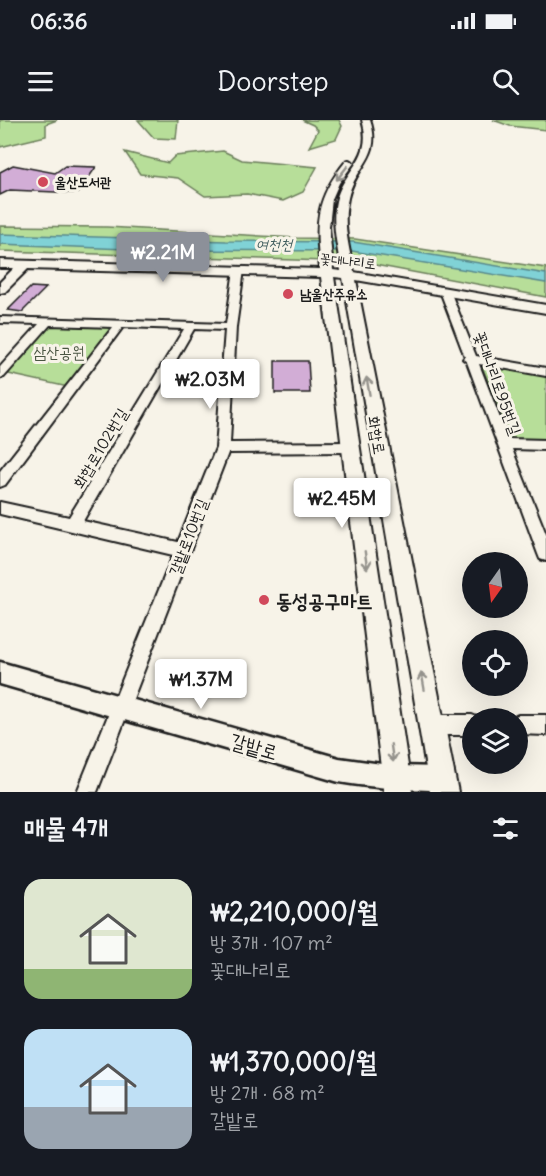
<!DOCTYPE html>
<html lang="ko">
<head>
<meta charset="utf-8">
<style>
  :root { --surface:#171b24; --page:#242831; --text:#f1f3f6; --muted:#9ea1a6; --accent:#8c9099 }
  body { margin:0; font-family:Delius,"Poor Story",sans-serif; background:var(--page); color:var(--text); height:100vh; display:flex; flex-direction:column; font-size:22px; white-space:nowrap }
  * { box-sizing:border-box; margin:0 }
  p { font-size:20px; color:var(--muted) }
  .icon { flex:none; width:33px; height:33px; fill:none; stroke:currentColor; stroke-width:2; stroke-linecap:round; stroke-linejoin:round }
  .map { position:relative; height:672px; overflow:hidden }
  .side { display:flex; flex-direction:column; background:var(--surface); flex:1 }
  .side>* { flex:none }
  .needle { width:39px; rotate:194deg }
  .fabs { position:absolute; left:462px; top:432px; display:grid; gap:12px }
  .fabs a { display:grid; place-items:center; width:66px; height:66px; border-radius:50%; background:var(--surface); box-shadow:0 6px 24px #0002; font-size:30px }
  .price { position:absolute; translate:-50% -51px; padding:0 14px; border-radius:6px; background:#fff; color:#222; font-size:20px; line-height:39px; filter:drop-shadow(0 2px 3px #0008) }
  .price::after { content:''; position:absolute; left:50%; top:36px; width:18px; height:14px; margin-left:-9px; background:inherit; clip-path:polygon(0 0,100% 0,50% 100%) }
  .price.active { background:var(--accent); color:#fff }
  ul { padding:0; list-style:none }
  li { display:flex; align-items:center; gap:18px; height:150px; padding:0 24px }
  li span { display:grid; place-items:center; flex:none; width:168px; height:120px; border-radius:18px; color:#555 }
  li>.icon { margin-inline-start:auto }
  span .icon { width:72px; height:72px; fill:#fffc; stroke-width:1 }
  li b { font-size:26px }
  h2 { display:flex; justify-content:space-between; align-items:center; height:72px; padding:0 24px; font-size:26px }
  .status { display:flex; justify-content:space-between; align-items:center; height:42px; padding:0 30px; background:var(--surface); direction:ltr }
  .status svg { height:16px; fill:currentColor }
  header { display:flex; justify-content:space-between; align-items:center; height:78px; padding:0 24px; background:var(--surface); font-size:27px; font-weight:600 }
  .map>svg:first-child { display:block }
</style>
</head>
<body>
<div class="status"><b>06:36</b><svg viewBox="0 0 49 12"><path d="M0 12V9h3v3zM5 12V6h3v6zM10 12V3h3v9zM15 12V0h3v12zM26 1h20v11H26zM47 4h2v5h-2z"/></svg></div>
<header><svg class="icon" aria-label="menu" viewBox="0 0 24 24"><path d="M4 6h16M4 12h16M4 18h16"/></svg>Doorstep<svg class="icon" aria-label="search" viewBox="0 0 24 24"><circle cx="10" cy="10" r="6"/><path d="M15 15l6 6"/></svg></header>
<div class="map">
<svg width="546" height="672" viewBox="0 0 546 672">
  <rect width="100%" height="100%" fill="#f7f3e8"/>
  <filter id="ink" filterUnits="userSpaceOnUse"><feTurbulence type="fractalNoise" baseFrequency=".0167" numOctaves="2"/><feDisplacementMap in="SourceGraphic" scale="12" xChannelSelector="R" yChannelSelector="G"/><feConvolveMatrix kernelMatrix="1 2 1 2 8 2 1 2 1" color-interpolation-filters="sRGB"/></filter>
  <g filter="url(#ink)">
    <g fill="#b7de99" stroke="#6a7d5a" stroke-width="1.5">
      <path d="M0,0H57L46,4V16L0,27Z"/>
      <path d="M138,0H178L176,19L154,18Z"/>
      <path d="M302,0H339L342,6L336,19L309,27L318,10L313,5Z"/>
      <path d="M493,0H546V10L510,6Z"/>
      <path d="M223,31L242,40L317,47L303,72L283,81L247,74L205,76L178,58L140,54L125,32L168,43L175,36Z"/>
      <path d="M0,106L107,107L296,118L355,119L546,148V177L359,142L0,131Z"/>
      <path d="M49,203L116,205L68,267L4,253Z"/>
      <path d="M480,241L546,252V324H513Z"/>
    </g>
    <path fill="#80d2d6" stroke="#58898c" stroke-width="1.5" d="M0,114L226,121L353,122L546,154V163L352,131L151,130L0,124Z"/>
    <g fill="#d2add6" stroke="#1c1c1c" stroke-width="1.5">
      <path d="M13,45L55,53L65,46L96,47L78,73L10,70L0,75V52Z"/>
      <path d="M31,167L46,168L22,192L8,190Z"/>
      <path d="M275,241H308L310,273H275Z"/>
    </g>
    <g fill="none" stroke-linecap="round" stroke-linejoin="round">
      <defs>
        <g id="minor">
          <path d="M239,147L244,150L236,207L230,323L350,322L357,327L350,332L228,333L97,672H77L173,435L0,394V382L69,397L184,209L123,207L5,365L0,367V351L113,207L50,205L4,257L0,258V247L39,204L0,203V197L226,204L234,150ZM194,209L225,210L216,328L178,422L83,401Z"/>
          <path d="M445,168L450,171L476,236L546,248V256L479,244L508,319L546,320V330L512,329L546,414V441L540,439L538,434L467,242L463,239L465,237L440,171Z"/>
          <path d="M431,595H472L479,598H472V615H431L424,612L421,605L424,598Z"/>
          <path d="M518,595H546V615L518,614V598H511Z"/>
        </g>
        <path id="tertiary" d="M0,542L339,638L396,646L441,647L450,651L454,660L450,669C423,672 368,667 339,662L0,564Z"/>
        <path id="secondary" d="M362,0H370C383,38 355,45 348,78C342,103 349,127 354,152L546,185V193L356,160L458,672H430L343,158L334,157L412,672H384L321,157L28,149L5,172L0,173V162L14,148H0V140L320,149C315,102 315,79 346,41L349,40L354,43L339,63L332,79L329,107L333,150L341,151C338,127 331,105 336,81C344,48 374,39 362,0Z"/>
      </defs>
      <use href="#minor" stroke="#1c1c1c" stroke-width="4"/>
      <use href="#tertiary" stroke="#1c1c1c" stroke-width="5"/>
      <use href="#secondary" stroke="#1c1c1c" stroke-width="4"/>
      <use href="#minor" fill="#f7f3e8" fill-rule="evenodd"/>
      <use href="#tertiary" fill="#f7f3e8" fill-rule="evenodd"/>
      <use href="#secondary" fill="#f7f3e8" fill-rule="evenodd"/>
    </g>
    <defs><path id="oneway-shaft" d="M-6 0H5M1.5-3L5.5 0L1.5 3" fill="none" stroke-width="1.6" stroke-linecap="round" stroke-linejoin="round" transform="scale(1.5)"/></defs>
    <g stroke="#94928c">
      <use href="#oneway-shaft" transform="translate(342 53) rotate(128)"/>
      <use href="#oneway-shaft" transform="translate(368 266) rotate(-100)"/>
      <use href="#oneway-shaft" transform="translate(366 440) rotate(82)"/>
      <use href="#oneway-shaft" transform="translate(423 561) rotate(-100)"/>
      <use href="#oneway-shaft" transform="translate(392 633) rotate(82)"/>
    </g>
  </g>
  <g fill="#d1495b" stroke="#f7f3e8" stroke-width="2">
    <circle cx="43" cy="62" r="6"/>
    <circle cx="288" cy="174" r="6"/>
    <circle cx="264" cy="480" r="6"/>
  </g>
  <g text-anchor="middle" dominant-baseline="central" stroke-width="6" stroke-linejoin="round" paint-order="stroke">
    <g font-size="14" font-weight="bold" fill="#1c1c1c" stroke="#f7f3e8" text-anchor="start">
      <text x="55" y="62">울산도서관</text>
      <text x="300" y="174">남울산주유소</text>
    </g>
    <g font-size="14" fill="#1c1c1c" stroke="#f7f3e8">
      <text transform="translate(348 141) rotate(6)">꽃대나리로</text>
    </g>
    <g font-size="15" font-style="italic" fill="#3f5c5d" stroke="#f7f3e8">
      <text transform="translate(274 124) rotate(1)">여천천</text>
    </g>
    <g font-size="16" fill="#4a5642" stroke="#f7f3e8">
      <text x="59" y="232">삼산공원</text>
    </g>
    <g font-size="16" fill="#1c1c1c" stroke="#f7f3e8">
      <text transform="translate(498 263) rotate(70)">꽃대나리로95번길</text>
      <text transform="translate(377 315) rotate(80)">화합로</text>
      <text transform="translate(100 328) rotate(-59)">화합로102번길</text>
      <text transform="translate(188 417) rotate(-69)">갈밭로10번길</text>
    </g>
    <g font-size="20" font-weight="bold" fill="#1c1c1c" stroke="#f7f3e8" text-anchor="start">
      <text x="276" y="480">동성공구마트</text>
    </g>
    <g font-size="20" fill="#1c1c1c" stroke="#f7f3e8">
      <text transform="translate(254 626) rotate(16)">갈밭로</text>
    </g>
  </g>
</svg>
<div class="fabs">
<a><svg class="needle" viewBox="-14 -14 28 28"><path d="M0-13l5 13h-10z" fill="#e53935"/><path d="M0 13l5-13h-10z" fill="#9ea1a6"/></svg></a>
<a><svg class="icon" aria-label="locate" viewBox="0 0 24 24"><circle cx="12" cy="12" r="6"/><path d="M12 2v4M12 18v4M2 12h4M18 12h4"/></svg></a>
<a><svg class="icon" aria-label="layers" viewBox="0 0 24 24"><path d="M12 4l9 5-9 5-9-5zM3 14l9 5 9-5"/></svg></a>
</div>
<b class="price active" style="left:163px;top:163px">₩2.21M</b>
<b class="price" style="left:210px;top:290px">₩2.03M</b>
<b class="price" style="left:342px;top:409px">₩2.45M</b>
<b class="price" style="left:201px;top:590px">₩1.37M</b>
</div>
<section class="side">
<h2>매물 4개<svg class="icon" aria-label="filters" viewBox="0 0 24 24"><path d="M4 7h16M4 17h16"/><circle cx="9" cy="7" r="2"/><circle cx="15" cy="17" r="2"/></svg></h2>
<ul>
<li><span style="background:linear-gradient(#dfe7d0 75%,#8fb573 0)"><svg class="icon" aria-label="home" viewBox="0 0 24 24"><path d="M3 11l9-7 9 7M6 9v11h12V9"/></svg></span><div><b>₩2,210,000/월</b><p>방 3개 · 107 m²</p><p>꽃대나리로</p></div></li>
<li><span style="background:linear-gradient(#bfe0f5 65%,#9aa5b1 0)"><svg class="icon" aria-label="home" viewBox="0 0 24 24"><path d="M3 11l9-7 9 7M6 9v11h12V9"/></svg></span><div><b>₩1,370,000/월</b><p>방 2개 · 68 m²</p><p>갈밭로</p></div></li>
</ul>
</section>
</body>
</html>
